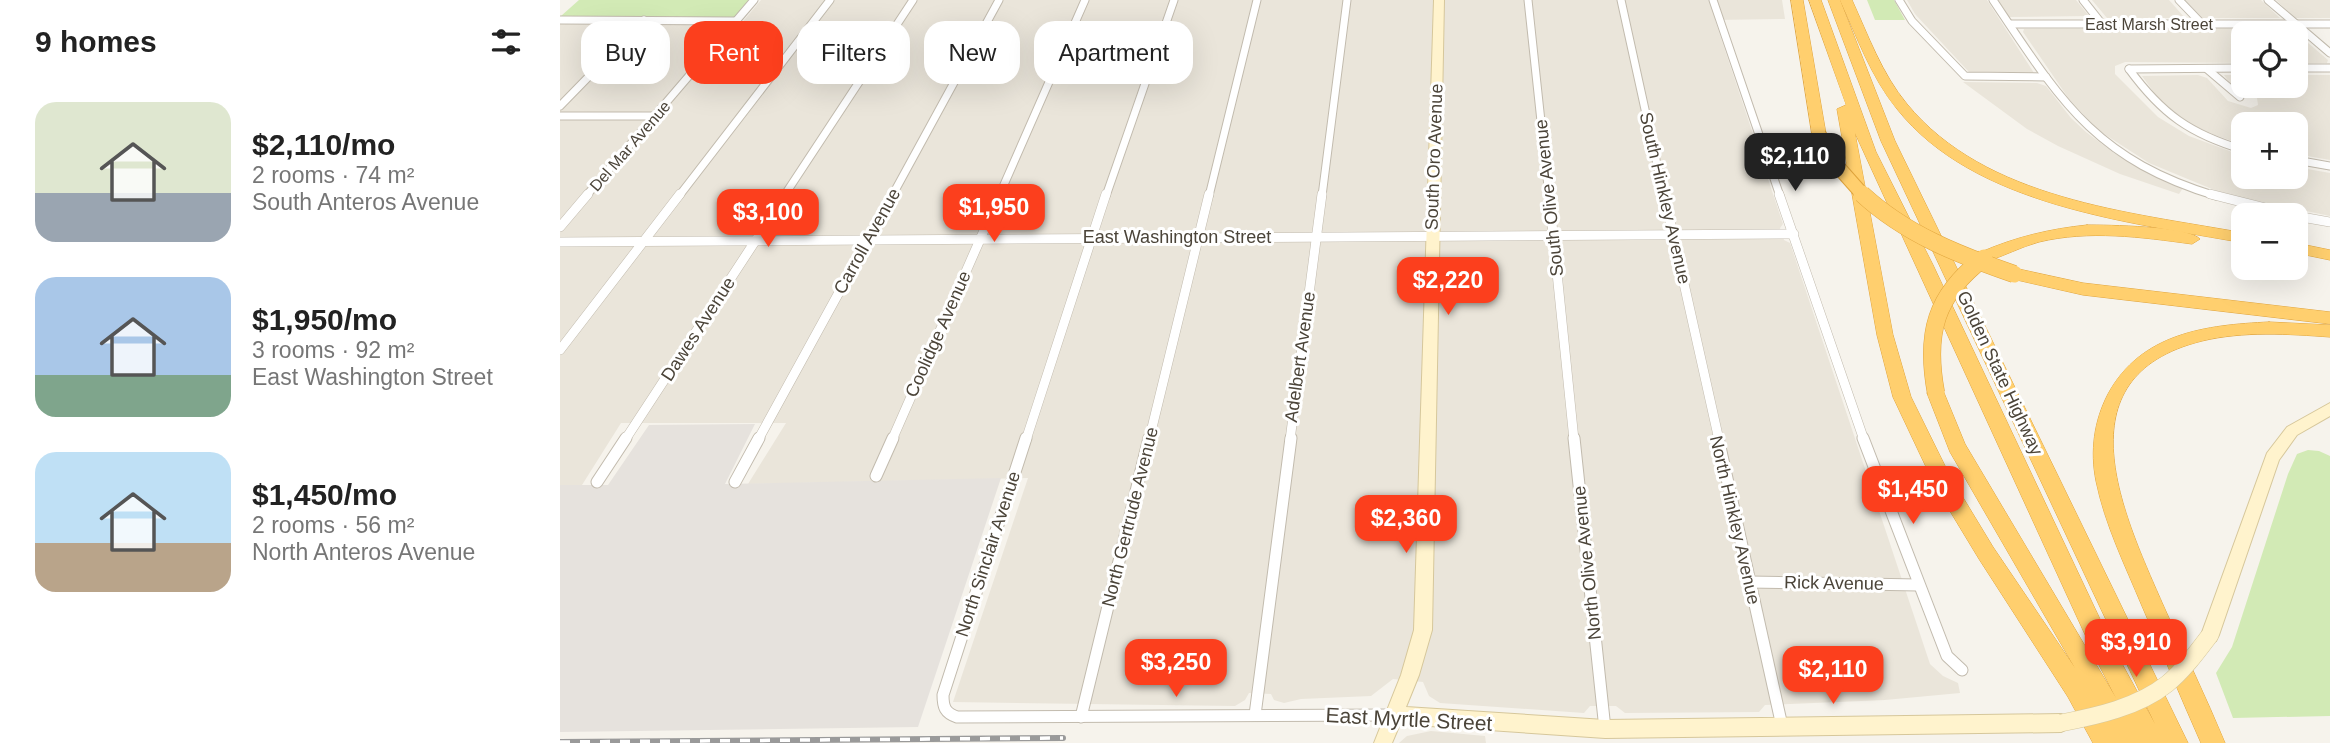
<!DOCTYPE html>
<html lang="en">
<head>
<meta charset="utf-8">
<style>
  :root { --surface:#fff; --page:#f2f2f2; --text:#222; --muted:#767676; --accent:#fc3f1d }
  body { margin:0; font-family:Helvetica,sans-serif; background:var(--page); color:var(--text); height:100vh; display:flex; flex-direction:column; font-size:26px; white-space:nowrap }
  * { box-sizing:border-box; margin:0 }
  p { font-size:23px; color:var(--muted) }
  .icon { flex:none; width:38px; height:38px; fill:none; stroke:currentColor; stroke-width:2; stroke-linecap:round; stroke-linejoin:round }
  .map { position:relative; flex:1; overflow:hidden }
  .drawer { display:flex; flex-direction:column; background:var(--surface); width:560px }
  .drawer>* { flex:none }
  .hud { position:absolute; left:21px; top:21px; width:665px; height:63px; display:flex; gap:14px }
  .fabs { position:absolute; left:1671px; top:21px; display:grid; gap:14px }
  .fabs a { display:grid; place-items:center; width:77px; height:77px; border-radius:14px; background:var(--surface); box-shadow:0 7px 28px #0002; font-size:35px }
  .price { position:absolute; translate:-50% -60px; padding:0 16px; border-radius:14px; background:var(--accent); color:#fff; font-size:23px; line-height:46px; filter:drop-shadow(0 2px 4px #0008) }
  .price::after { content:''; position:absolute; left:50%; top:42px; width:21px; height:16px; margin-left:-10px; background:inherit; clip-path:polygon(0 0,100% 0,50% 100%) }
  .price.selected { background:#222; color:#fff }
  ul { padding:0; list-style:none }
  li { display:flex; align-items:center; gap:21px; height:175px; padding:0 35px }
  li span { display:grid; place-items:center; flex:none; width:196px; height:140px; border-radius:21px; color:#555 }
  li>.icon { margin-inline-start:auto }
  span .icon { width:84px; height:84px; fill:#fffc; stroke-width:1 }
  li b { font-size:30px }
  h2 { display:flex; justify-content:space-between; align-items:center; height:84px; padding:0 35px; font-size:30px }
  .chip { padding:0 24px; border-radius:21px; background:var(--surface); box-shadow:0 7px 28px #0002; font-size:24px; line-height:63px }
  .chip.selected { background:var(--accent); color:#fff }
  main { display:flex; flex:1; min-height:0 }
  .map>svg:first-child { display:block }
</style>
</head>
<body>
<main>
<section class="drawer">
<h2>9 homes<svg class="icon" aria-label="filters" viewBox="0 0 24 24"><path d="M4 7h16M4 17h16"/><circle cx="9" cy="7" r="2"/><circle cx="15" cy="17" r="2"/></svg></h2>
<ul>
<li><span style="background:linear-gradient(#dfe7d0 65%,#9aa5b1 0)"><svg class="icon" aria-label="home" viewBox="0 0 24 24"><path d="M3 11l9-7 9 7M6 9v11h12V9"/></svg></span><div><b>$2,110/mo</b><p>2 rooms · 74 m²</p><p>South Anteros Avenue</p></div></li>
<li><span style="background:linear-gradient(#a9c7e8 70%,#7fa58c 0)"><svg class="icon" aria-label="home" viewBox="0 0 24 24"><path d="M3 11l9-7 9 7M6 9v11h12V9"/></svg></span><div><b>$1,950/mo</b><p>3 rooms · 92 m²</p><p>East Washington Street</p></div></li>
<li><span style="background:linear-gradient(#bfe0f5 65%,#b9a48a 0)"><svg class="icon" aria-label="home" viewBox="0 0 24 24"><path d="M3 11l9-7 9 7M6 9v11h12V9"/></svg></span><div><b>$1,450/mo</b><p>2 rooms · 56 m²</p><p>North Anteros Avenue</p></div></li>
</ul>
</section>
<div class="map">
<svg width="1770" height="743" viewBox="0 0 1770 743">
  <rect width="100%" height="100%" fill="#f6f3ec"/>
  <g fill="#eae5da">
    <path d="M201,0H1222L1225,19L1155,20L1223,224L1220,228L1224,240L1230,243L1370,664L1383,676L1398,683L1400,693L1325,700L1205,705L1199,712L1065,713L1056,706H1030L1024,713L880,703L869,696L863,682L833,679L811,696L741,699L724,703L714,700L711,694L689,693L685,700L675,706L393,702L468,478L188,484L226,423H61L22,485H0V24L180,25Z"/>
    <path d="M1347,0H1427L1474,73L1409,72L1355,14Z"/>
    <path d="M1438,0H1516L1529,16L1449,17Z"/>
    <path d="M1532,0H1609L1625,18H1547Z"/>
    <path d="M1624,0H1701L1720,18H1641Z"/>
    <path d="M1716,0H1770V18H1735Z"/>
    <path d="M1724,28L1733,30L1768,60L1767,63H1736V33H1684L1683,63L1565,62L1555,66V74L1598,117L1629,136L1683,156L1684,177H1736V167L1770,173V216L1664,194L1589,163L1538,130L1509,99L1463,32L1464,29Z"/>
    <path d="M1638,75L1647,78L1668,101L1691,108L1698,105L1697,98L1671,85L1664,75H1683L1684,86H1736V75H1770V160L1736,154V124H1684L1683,145L1655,135L1628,123L1598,98L1582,76Z"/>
    <path d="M1403,82L1477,83L1486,86L1511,118L1526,132L1554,153L1623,188L1619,194L1560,174L1498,146L1467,129Z"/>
    <path d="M871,731L925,736L926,743H839L847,736Z"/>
  </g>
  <path fill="#e6e2dd" d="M195,424L165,484L441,478L358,727L0,732V485H48L89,425Z"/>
  <g fill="#d2eab5">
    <path d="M19,0H189L175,18L1,16Z"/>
    <path d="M1307,0H1334L1345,20H1315Z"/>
    <path d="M1748,450L1759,451L1770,456V716L1673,718L1656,673L1672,647L1728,474L1737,454Z"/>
  </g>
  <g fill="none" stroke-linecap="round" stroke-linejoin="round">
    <defs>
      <g id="street-far2">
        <path d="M968,0L989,196"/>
        <path d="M1061,0L1104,196"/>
        <path d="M1153,0L1220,196"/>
        <path d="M1339,0L1352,21L1405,76L1486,77"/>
        <path d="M1433,0C1500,100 1534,159 1656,196"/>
        <path d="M1523,0L1542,24"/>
        <path d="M1619,0L1642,24"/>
        <path d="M1708,0L1770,53"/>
        <path d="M0,20L176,21"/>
        <path d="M1450,24H1770"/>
        <path d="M1736,68H1770"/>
        <path d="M1569,69C1602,114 1630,134 1684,150"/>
        <path d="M1569,69L1684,68"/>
        <path d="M1647,69L1680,97"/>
        <path d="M0,106L84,20"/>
        <path d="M0,116H96"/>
        <path d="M1736,160L1770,166"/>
        <path d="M26,196L194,0"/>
        <path d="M119,196L270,0"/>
        <path d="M224,196L353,0"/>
        <path d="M332,196L439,0"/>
        <path d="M439,196L525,0"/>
        <path d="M546,196L614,0"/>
        <path d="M649,196L697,0"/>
        <path d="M762,196L787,0"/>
      </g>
      <g id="street-far1">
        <path d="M989,194L1014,440"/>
        <path d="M1104,194L1159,440"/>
        <path d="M1219,194L1304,440"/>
        <path d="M1650,194L1733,215"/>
        <path d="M1736,216L1770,222"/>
        <path d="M0,227L28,194"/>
        <path d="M0,242L1234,234"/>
        <path d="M0,350L120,194"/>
        <path d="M65,440L226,194"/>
        <path d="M198,440L333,194"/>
        <path d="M332,440L440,194"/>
        <path d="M466,440L546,194"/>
        <path d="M589,440L649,194"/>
        <path d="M730,440L762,194"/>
      </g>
      <g id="street">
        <path d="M466,438L383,695C383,707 385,713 397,717L835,715"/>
        <path d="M1014,438L1045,729"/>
        <path d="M1158,438L1222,726"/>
        <path d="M1303,438L1387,656L1402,670"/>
        <path d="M316,476L333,438"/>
        <path d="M37,482L66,438"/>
        <path d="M175,482L199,438"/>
        <path d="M1189,582L1358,585"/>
        <path d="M695,715L731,438"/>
        <path d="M521,717L589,438"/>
      </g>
      <g id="secondary">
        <path d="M874,0H884L872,630L859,675L846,707L1045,720L1501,714L1507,717L1510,723L1507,729L1501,732L1045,738L840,724L832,743H814L841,675L854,630Z"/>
        <path d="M1770,403V416L1737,435L1719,460L1659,635L1656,641L1650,643L1644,641L1641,635L1707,453L1727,427Z"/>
      </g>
      <g id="highway">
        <path d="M1231,0H1243L1266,134L1259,138L1252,134Z"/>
        <path d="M1249,0H1261L1316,152L1373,265L1555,651L1595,724L1321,141L1268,0H1280L1335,141L1628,743H1533L1508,697L1419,559L1376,488L1333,397L1317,335L1277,109L1286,105ZM1295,133L1539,665L1556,698L1405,444L1382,388H1370L1367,393L1390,452L1515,668L1433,547L1390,476L1351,397L1333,335Z"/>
        <path d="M1280,0H1292C1308,35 1322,74 1347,104C1426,200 1569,212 1684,233V243C1569,222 1414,206 1337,109C1311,77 1297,37 1280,0Z"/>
        <path d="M1527,225C1547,225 1628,226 1640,239L1632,244C1581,237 1529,230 1479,242C1460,247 1445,256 1427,261L1419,256L1421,252C1456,237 1489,229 1527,225Z"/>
        <path d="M1736,243L1770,250V260L1736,253Z"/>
        <path d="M1454,268L1523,283L1770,312V324L1523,295L1448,278L1446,274L1448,270Z"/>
        <path d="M1709,322L1770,325V337C1728,334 1684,331 1642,341C1497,377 1564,516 1604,607C1624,652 1646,697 1665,743H1641C1621,698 1602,652 1582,606C1565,565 1545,525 1536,481C1530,451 1534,421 1548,394C1581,333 1646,325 1709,322Z"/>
      </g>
    </defs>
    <use href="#street-far2" stroke="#c2bbae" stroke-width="9"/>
    <use href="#street-far1" stroke="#c2bbae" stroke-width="10"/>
    <use href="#street" stroke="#c2bbae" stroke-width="13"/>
    <use href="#secondary" stroke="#d6c79b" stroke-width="2"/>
    <use href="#highway" stroke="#e0a43c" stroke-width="1"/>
    <use href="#street-far2" stroke="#fff" stroke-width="7"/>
    <use href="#street-far1" stroke="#fff" stroke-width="9"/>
    <use href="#street" stroke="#fff" stroke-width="11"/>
    <use href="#secondary" fill="#fff3cd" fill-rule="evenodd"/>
    <use href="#highway" fill="#ffcf6e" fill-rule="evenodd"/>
    <defs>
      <path id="rail" d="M0,742L503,738"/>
    </defs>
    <use href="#rail" stroke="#9a9a9a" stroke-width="6"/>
    <use href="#rail" stroke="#fff" stroke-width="3.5" stroke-dasharray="10" stroke-linecap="butt"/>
    <defs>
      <path id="secondary-bridge" d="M1501,723C1537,716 1578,707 1607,684C1624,670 1637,652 1650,635"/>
      <path id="highway-bridge-far1" d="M1259,134L1273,161L1304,196"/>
      <g id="highway-bridge">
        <path d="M1302,194C1345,234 1399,255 1454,274"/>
        <path d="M1376,393C1365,334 1375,295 1424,258"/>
      </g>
    </defs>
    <use href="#secondary-bridge" stroke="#d6c79b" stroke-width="18" stroke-linecap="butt"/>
    <use href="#highway-bridge-far1" stroke="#e0a43c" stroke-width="15" stroke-linecap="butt"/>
    <use href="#highway-bridge" stroke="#e0a43c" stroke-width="18" stroke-linecap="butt"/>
    <use href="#secondary-bridge" stroke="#fff3cd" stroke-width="17"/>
    <use href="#highway-bridge-far1" stroke="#ffcf6e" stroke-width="13"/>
    <use href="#highway-bridge" stroke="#ffcf6e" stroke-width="17"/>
  </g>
  <g text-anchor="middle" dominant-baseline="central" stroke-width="6" stroke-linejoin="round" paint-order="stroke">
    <g font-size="16" fill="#4b4439" stroke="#fff">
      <text x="1589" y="24">East Marsh Street</text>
      <text transform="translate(70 146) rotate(-49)">Del Mar Avenue</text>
    </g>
    <g font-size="18" fill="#4b4439" stroke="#fff">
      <text transform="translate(874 157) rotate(-88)">South Oro Avenue</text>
      <text transform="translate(989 198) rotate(-96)">South Olive Avenue</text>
      <text transform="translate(1105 198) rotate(77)">South Hinkley Avenue</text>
      <text x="617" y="237">East Washington Street</text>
      <text transform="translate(307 241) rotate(-61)">Carroll Avenue</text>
      <text transform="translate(138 329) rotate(-57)">Dawes Avenue</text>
      <text transform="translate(378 334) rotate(-66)">Coolidge Avenue</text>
      <text transform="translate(740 357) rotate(-82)">Adelbert Avenue</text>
      <text transform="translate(1440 373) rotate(65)">Golden State Highway</text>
      <text transform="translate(570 517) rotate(-76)">North Gertrude Avenue</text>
      <text transform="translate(1175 520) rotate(77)">North Hinkley Avenue</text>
      <text transform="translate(428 554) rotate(-72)">North Sinclair Avenue</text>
      <text transform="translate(1027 563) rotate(-96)">North Olive Avenue</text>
      <text transform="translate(1274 583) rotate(1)">Rick Avenue</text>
    </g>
    <g font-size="21" fill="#4b4439" stroke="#fff">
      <text transform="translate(849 719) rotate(3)">East Myrtle Street</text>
    </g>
  </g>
</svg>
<div class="fabs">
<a><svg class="icon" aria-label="locate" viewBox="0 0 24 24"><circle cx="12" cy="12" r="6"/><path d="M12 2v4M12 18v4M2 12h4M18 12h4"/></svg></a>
<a>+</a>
<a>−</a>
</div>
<b class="price selected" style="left:1235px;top:193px">$2,110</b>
<b class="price" style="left:434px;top:244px">$1,950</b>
<b class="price" style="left:208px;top:249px">$3,100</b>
<b class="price" style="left:888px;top:317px">$2,220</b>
<b class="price" style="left:1353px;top:526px">$1,450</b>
<b class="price" style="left:846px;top:555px">$2,360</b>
<b class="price" style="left:1576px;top:679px">$3,910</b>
<b class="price" style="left:616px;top:699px">$3,250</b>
<b class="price" style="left:1273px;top:706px">$2,110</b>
<div class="hud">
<a class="chip">Buy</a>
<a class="chip selected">Rent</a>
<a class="chip">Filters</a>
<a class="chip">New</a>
<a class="chip">Apartment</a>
</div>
</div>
</main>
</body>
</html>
